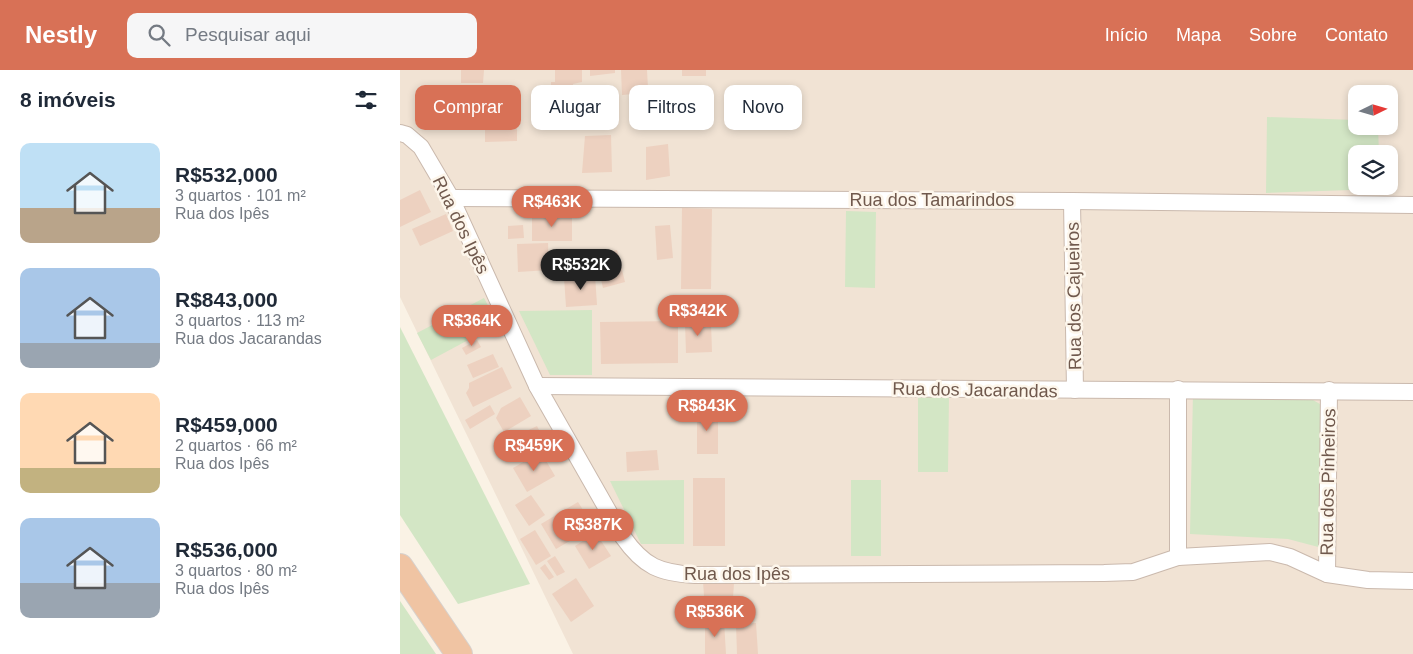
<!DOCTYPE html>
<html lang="pt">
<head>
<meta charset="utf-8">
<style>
  :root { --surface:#fff; --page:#f6f6f7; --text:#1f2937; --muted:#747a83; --accent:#d87156 }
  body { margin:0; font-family:Arial,sans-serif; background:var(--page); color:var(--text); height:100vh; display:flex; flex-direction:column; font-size:19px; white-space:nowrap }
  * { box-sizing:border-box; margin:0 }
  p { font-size:16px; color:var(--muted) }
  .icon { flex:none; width:28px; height:28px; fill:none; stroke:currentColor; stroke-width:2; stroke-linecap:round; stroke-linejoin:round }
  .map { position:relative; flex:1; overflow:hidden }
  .drawer { display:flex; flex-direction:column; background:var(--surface); width:400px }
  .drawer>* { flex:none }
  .banner { position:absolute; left:15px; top:15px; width:475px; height:45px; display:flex; gap:10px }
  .needle { width:32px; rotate:85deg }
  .fabs { position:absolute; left:948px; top:15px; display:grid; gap:10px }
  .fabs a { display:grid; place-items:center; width:50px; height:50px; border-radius:10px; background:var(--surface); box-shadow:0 2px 8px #0003; font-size:25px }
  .price { position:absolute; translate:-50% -42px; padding:0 11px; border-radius:18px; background:var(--accent); color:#fff; font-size:16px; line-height:32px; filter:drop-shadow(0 1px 2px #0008) }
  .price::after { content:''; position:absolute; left:50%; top:30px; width:15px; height:11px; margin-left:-8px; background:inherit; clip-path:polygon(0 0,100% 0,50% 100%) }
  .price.active { background:#222; color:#fff }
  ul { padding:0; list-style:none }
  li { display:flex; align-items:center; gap:15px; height:125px; padding:0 20px }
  li span { display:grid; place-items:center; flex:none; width:140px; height:100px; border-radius:10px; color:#555 }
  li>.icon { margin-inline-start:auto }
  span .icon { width:60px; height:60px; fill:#fffc; stroke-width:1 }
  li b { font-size:21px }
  h2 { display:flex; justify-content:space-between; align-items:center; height:60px; padding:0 20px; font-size:21px }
  .chip { padding:0 18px; border-radius:10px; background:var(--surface); box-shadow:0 2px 8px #0003; font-size:18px; line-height:45px }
  .chip.active { background:var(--accent); color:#fff }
  header { display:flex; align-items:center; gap:30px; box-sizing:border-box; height:70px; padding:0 25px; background:var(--accent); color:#fff }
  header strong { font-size:24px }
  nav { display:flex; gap:28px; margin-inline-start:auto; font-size:18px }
  .search { width:350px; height:45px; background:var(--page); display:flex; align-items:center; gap:12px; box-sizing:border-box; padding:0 18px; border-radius:10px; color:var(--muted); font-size:19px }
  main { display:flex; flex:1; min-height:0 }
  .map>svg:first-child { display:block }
</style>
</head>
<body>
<header>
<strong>Nestly</strong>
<div class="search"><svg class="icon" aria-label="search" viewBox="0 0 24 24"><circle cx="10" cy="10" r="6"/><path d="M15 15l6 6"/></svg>Pesquisar aqui</div>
<nav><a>Início</a><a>Mapa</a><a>Sobre</a><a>Contato</a></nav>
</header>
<main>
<section class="drawer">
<h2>8 imóveis<svg class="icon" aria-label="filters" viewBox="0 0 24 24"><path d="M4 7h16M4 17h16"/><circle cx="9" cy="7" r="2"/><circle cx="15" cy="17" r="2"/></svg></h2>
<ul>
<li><span style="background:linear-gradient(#bfe0f5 65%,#b9a48a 0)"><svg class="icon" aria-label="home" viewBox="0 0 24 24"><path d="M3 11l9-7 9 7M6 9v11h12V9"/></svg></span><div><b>R$532,000</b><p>3 quartos · 101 m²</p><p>Rua dos Ipês</p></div></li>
<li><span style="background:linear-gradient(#a9c7e8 75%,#9aa5b1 0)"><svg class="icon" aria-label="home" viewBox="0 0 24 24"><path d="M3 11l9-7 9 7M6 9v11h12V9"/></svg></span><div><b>R$843,000</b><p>3 quartos · 113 m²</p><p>Rua dos Jacarandas</p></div></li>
<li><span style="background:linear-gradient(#ffd9b3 75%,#c2b280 0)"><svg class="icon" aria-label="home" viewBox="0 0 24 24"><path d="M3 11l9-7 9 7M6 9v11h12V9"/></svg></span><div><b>R$459,000</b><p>2 quartos · 66 m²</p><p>Rua dos Ipês</p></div></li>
<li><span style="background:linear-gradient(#a9c7e8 65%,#9aa5b1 0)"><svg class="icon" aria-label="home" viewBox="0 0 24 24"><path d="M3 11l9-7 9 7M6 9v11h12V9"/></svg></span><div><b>R$536,000</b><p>3 quartos · 80 m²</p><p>Rua dos Ipês</p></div></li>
</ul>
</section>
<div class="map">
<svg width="1013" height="584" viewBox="0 0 1013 584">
  <rect width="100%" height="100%" fill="#faf2e5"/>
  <path fill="#f1e3d4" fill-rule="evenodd" d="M0,0H1013V584H173L0,227ZM956,24H989V56H956ZM956,84H989V116H956Z"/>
  <g fill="#d3e6c5">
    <path d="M867,47L956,50V56H978L979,84H956V116H980V119L866,123Z"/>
    <path d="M446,141L476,142L475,218L445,217Z"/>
    <path d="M84,228L98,254L31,290L17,263Z"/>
    <path d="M192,240V305H150L119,241Z"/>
    <path d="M0,257L130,514L58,534L0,445Z"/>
    <path d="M793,323L906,326L920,334L922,478L888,469L790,464Z"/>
    <path d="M518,326H549L548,402H518Z"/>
    <path d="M284,410V474H241L210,411Z"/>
    <rect x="451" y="410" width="30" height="76"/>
    <path d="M0,531L36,584H0Z"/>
  </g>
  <g fill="#edd1c0">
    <path d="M61,0H84L83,13H61Z"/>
    <path d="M155,0H182V12L173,14L174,25H166V32L151,34V12H155Z"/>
    <path d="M190,0H215V3L190,6Z"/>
    <path d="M221,0H247L248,18L243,19L244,23L222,25Z"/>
    <rect x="282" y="0" width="24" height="6"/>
    <path d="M106,38L117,40V71L85,72V40Z"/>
    <path d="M211,65L212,102L182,103L185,66Z"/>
    <path d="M268,74L270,106L246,110V77Z"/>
    <path d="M20,120L31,142L0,157V130Z"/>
    <path d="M282,138L312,139L311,219H281Z"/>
    <path d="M46,144L53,161L20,176L12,159Z"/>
    <rect x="132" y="144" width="40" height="27"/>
    <path d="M123,155L124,168L108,169V156Z"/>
    <path d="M270,155L273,188L257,190L255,156Z"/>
    <path d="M148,173L149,200L118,202L117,174Z"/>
    <path d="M217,180L225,212L203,218L195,185Z"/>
    <path d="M195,205L197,235L166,237L164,207Z"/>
    <path d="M278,251V293L201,294L200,252Z"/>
    <path d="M285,252H311L312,282L286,283Z"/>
    <path d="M77,270L81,277L66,285L62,278Z"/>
    <path d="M93,284L99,297L73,308L67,295Z"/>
    <path d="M102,297L112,318L73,337L66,323L69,318V313Z"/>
    <path d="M120,327L131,346L104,362L96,348L101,338Z"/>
    <path d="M90,335L95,344L70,359L65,350Z"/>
    <rect x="297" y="339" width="21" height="45"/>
    <path d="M137,356L143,368L121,379L116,368L120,364Z"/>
    <path d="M257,380L259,400L227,402L226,382Z"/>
    <path d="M141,382L155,406L127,422L113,398Z"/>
    <rect x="293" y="408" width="32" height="68"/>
    <path d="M131,425L145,445L129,456L115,435Z"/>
    <path d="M178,432L194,457L156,479L141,454Z"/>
    <path d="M135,460L151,486L136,495L120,469Z"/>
    <path d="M196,463L211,486L189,499L175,476Z"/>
    <path d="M155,486L165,502L157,506L147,491Z"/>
    <path d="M145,494L154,507L149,510L140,498Z"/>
    <path d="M176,508L194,536L171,552L152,524Z"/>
    <path d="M303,511L334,513L332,543L305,541Z"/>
    <path d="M324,551L326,584H305V552Z"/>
    <path d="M356,553L358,584H337L336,554Z"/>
  </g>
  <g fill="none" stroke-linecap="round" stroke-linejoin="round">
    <defs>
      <g id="minor">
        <path d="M0,63L7,65L21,77L51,128L137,316L223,467C244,497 260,503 295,505L704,503L733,502L778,487L870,482L890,487L927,504L968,510L1013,511"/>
        <path d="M51,128L672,131L1013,135"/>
        <path d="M672,131L675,320"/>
        <path d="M137,316L1013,322"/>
        <path d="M778,319V487"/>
        <path d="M927,504L929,320"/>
      </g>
      <path id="trunk" d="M0,497L59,584"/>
    </defs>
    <use href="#minor" stroke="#cab9ad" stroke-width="18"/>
    <use href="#trunk" stroke="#d7d1cd" stroke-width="28"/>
    <use href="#minor" stroke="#fff" stroke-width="16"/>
    <use href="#trunk" stroke="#f0c4a3" stroke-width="26"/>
  </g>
  <g text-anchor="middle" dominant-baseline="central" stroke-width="5" stroke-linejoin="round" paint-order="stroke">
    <g font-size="18" fill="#70594d" stroke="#fdf6eb">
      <text x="532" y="130">Rua dos Tamarindos</text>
      <text transform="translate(61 155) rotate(64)">Rua dos Ipês</text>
      <text transform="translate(674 226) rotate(-91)">Rua dos Cajueiros</text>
      <text transform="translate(575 320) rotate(1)">Rua dos Jacarandas</text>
      <text transform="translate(928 412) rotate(-89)">Rua dos Pinheiros</text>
      <text x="337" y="504">Rua dos Ipês</text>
    </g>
  </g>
</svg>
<div class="fabs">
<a><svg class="needle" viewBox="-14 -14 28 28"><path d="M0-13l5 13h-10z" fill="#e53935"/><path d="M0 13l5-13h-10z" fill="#747a83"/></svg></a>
<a><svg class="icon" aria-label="layers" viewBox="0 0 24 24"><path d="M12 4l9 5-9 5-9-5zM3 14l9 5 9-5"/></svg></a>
</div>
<b class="price" style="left:152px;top:158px">R$463K</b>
<b class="price active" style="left:181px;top:221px">R$532K</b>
<b class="price" style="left:298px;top:267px">R$342K</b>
<b class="price" style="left:72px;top:277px">R$364K</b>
<b class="price" style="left:307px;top:362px">R$843K</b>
<b class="price" style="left:134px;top:402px">R$459K</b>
<b class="price" style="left:193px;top:481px">R$387K</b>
<b class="price" style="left:315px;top:568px">R$536K</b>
<div class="banner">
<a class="chip active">Comprar</a>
<a class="chip">Alugar</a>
<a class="chip">Filtros</a>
<a class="chip">Novo</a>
</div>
</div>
</main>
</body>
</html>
